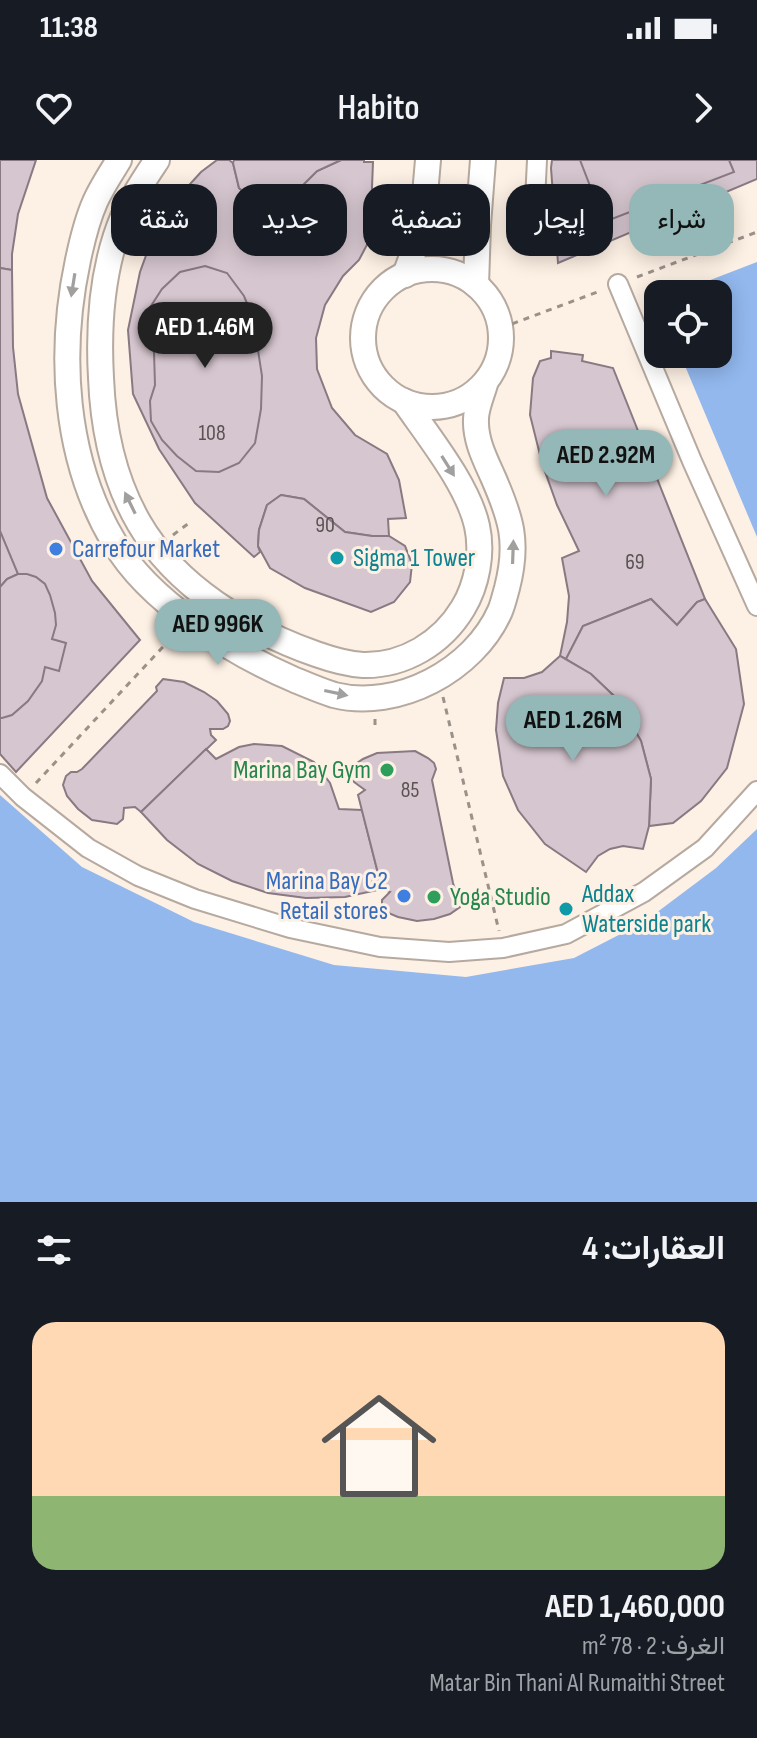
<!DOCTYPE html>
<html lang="ar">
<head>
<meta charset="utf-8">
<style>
  :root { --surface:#171b24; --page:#20242c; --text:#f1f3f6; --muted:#9ea1a6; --line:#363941; --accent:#94b7b7 }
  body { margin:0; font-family:"Sofia Sans Condensed",Vazirmatn,sans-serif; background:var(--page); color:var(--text); direction:rtl; height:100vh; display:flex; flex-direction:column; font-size:30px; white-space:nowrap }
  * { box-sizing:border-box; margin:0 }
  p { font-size:26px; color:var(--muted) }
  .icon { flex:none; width:44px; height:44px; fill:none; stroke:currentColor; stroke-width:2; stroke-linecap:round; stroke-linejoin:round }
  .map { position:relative; height:1042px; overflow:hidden; direction:ltr }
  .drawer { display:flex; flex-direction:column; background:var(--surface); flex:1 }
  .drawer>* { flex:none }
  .top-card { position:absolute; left:24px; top:24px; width:710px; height:72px; direction:rtl; display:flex; gap:16px }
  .buttons { position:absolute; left:644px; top:120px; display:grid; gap:16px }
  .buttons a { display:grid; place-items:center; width:88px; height:88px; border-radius:16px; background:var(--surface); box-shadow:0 4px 20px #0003; font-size:40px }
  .price { position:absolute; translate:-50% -68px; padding:0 18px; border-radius:28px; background:var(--accent); color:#111; font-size:26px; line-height:52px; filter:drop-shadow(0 2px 4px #0008) }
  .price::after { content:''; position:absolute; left:50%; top:48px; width:24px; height:18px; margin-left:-12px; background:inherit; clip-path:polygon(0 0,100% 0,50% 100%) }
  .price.active { background:#222; color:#fff }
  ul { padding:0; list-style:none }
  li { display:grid; align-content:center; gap:16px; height:424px; padding:0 32px }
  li+li { border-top:2px solid var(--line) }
  li span { display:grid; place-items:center; height:248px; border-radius:24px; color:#555 }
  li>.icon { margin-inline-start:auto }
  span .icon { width:144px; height:144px; fill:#fffc; stroke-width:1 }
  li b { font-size:34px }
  h2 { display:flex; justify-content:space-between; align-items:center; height:96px; padding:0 32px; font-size:34px }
  .chip { padding:0 28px; border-radius:24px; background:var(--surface); box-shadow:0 4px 20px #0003; font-size:28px; line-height:72px }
  .chip.active { background:var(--accent); color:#111 }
  .status { display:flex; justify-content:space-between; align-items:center; height:56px; padding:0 40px; background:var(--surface); direction:ltr }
  .status svg { height:22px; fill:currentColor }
  header { display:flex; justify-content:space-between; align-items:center; height:104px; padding:0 32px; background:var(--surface); font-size:36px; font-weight:600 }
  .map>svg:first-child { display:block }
</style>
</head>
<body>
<div class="status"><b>11:38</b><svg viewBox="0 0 49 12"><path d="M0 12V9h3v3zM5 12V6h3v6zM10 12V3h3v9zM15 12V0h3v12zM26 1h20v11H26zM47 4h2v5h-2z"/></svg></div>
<header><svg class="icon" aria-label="forward" viewBox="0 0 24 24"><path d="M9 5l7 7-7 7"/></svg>Habito<svg class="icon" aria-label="heart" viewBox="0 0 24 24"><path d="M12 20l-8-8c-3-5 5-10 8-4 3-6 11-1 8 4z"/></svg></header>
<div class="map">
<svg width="757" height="1042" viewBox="0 0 757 1042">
  <rect width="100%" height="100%" fill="#fdf0e4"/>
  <g fill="#92b8ee">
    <path d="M757,102V377L680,194H718V134H674Z"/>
    <path d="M0,635L82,707L194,762L334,805L466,817L574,798L644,762L716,708L757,669V1042H0Z"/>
  </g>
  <g fill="#d6c6cf" stroke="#887982" stroke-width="2">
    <path d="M0,0H36L18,54L12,94V110L0,108Z"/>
    <path d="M217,0H229L233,3L239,28L253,40L273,43L295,33L317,11L341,0H364V2H373L370,79L359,100L343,116L325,145L316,178L317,209L332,248L355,275L387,294L399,320L406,358L388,359L389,376H372L345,372L304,339L281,335L267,345L259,370L258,386L260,392L254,397L195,343L159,289L133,234L128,170L140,112L160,57L201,12Z"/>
    <path d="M234,0H341L317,11L295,33L273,43L253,40L239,28L233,3Z"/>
    <path d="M552,0H757V19L558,103L551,8Z"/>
    <path d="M580,0H729L734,12L604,62Z"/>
    <path d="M205,106L227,113L244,136L253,158L262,216L261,249L255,283L239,303L219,312L196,311L177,296L162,280L151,261L150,241L155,225L154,192L147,170L149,149L162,129L180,112Z"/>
    <path d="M0,108L12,110L13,187L18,234L47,338L92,421L140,480L16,612L0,594Z"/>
    <path d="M551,191L583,195L582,201L613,208L705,439L697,442L677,465L651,439L583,466L566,499L560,496L567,462L569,436L562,398L579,391L557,345L542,303L530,255L533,218L540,201L551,198Z"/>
    <path d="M281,335L304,339L345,372L372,376H389L405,386L412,404L410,422L394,442L371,452L305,428L270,408L258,386L259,370L267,345Z"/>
    <path d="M0,371L18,414L7,419L0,427Z"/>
    <path d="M18,414H27L36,417L45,424L50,435L55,453L56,465L52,479L66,483L59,511L45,507L42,521L28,541L12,555L2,558H0V427L7,419Z"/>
    <path d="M651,439L677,465L697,442L705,439L736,489L744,544L727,608L701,641L673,663L649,666L651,619L641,581L615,537L591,514L566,499L583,466Z"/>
    <path d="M560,496L591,514L615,537L641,581L651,619L649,666L643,689L623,686L610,689L598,696L586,712L545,684L518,650L503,616L496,570L498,543L504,518H524L542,512Z"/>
    <path d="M163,519L184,522L204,532L217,541L228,554L230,561L228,566L223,569H210L211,575L216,580L141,652L135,647L124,648L123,659L117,664L92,660L78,649L67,636L63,625L66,616L71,612H77L82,609L157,531L156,527Z"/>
    <path d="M254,584L282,586L314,602L330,623L339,649L362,650L382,729L345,737L306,738L268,733L232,721L198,704L167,680L141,652L206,589L216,599L239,587Z"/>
    <path d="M415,591L428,598L434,603L436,609L432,620L453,723L455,729L461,732L463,739L460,747L450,754L434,759L417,761L398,757L386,752L382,747V740L390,732L382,729L358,635L365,630L354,622L353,616V609L357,603L363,599L377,593Z"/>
  </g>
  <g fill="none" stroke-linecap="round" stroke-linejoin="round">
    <defs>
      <g id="street">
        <path d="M537,0L535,41L530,61L555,59"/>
        <path d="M618,124L692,301L757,446"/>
        <path d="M0,614L23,637L88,688L138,716L195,739L290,768L380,787L449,792L503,788L566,774L644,732L705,688L757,631"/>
      </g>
      <g id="secondary">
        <path d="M119,0C111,13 101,28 95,42C87,60 82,81 78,100C58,193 64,299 114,382C149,442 232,493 295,520C307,525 321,531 334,535C398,551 474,510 500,451C503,444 505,435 507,428C519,382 511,358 493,317C485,299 475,280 476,259C476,248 482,235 485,224"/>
        <path d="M157,0C145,18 132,37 123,57C102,107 98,165 101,218C103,268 114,320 139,363C176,427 248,470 316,494C330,499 347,504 363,505C404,506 442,483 463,448C477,425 483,393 477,366C468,325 428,276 404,241"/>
        <circle cx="432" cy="178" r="69"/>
        <path d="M405,115L422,69L428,0"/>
        <path d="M476,125L478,65L483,0"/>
      </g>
    </defs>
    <use href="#street" stroke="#b6a99f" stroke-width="22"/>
    <use href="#secondary" stroke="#b6a99f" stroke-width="28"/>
    <g stroke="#9a9189" stroke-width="3" stroke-dasharray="6 6" stroke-linecap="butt">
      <path d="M637,117L757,72"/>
      <path d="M501,168L600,131"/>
      <path d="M173,375L189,363"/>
      <path d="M443,537L499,771"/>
      <path d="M375,559V567"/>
      <path d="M36,623L175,474"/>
    </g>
    <use href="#street" stroke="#fff" stroke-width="18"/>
    <use href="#secondary" stroke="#fff" stroke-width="24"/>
  </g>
  <defs><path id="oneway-solid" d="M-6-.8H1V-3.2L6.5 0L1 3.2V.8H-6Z" transform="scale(2)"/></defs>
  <g fill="#a2a09e">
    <use href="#oneway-solid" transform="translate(73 125) rotate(99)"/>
    <use href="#oneway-solid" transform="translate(448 306) rotate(58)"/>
    <use href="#oneway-solid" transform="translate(130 343) rotate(-116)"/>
    <use href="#oneway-solid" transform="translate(513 392) rotate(-88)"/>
    <use href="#oneway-solid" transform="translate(336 533) rotate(12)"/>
  </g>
  <g fill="#3f7fe0" stroke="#fdf0e4" stroke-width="3">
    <circle cx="56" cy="389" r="8"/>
    <circle cx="404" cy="736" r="8"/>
  </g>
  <g fill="#0f9aa8" stroke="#fdf0e4" stroke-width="3">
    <circle cx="337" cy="398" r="8"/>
    <circle cx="566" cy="749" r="8"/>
  </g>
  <g fill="#2e9e5b" stroke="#fdf0e4" stroke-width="3">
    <circle cx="387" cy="610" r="8"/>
    <circle cx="434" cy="737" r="8"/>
  </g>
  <g text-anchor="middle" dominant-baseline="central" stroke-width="6" stroke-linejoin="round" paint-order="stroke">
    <g font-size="22" fill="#5a5251">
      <text x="212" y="273">108</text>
      <text x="325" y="365">90</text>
      <text x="635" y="402">69</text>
      <text x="410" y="630">85</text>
    </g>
    <g font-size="26" fill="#366cbe" stroke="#fdf0e4" text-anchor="start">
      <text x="72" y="389">Carrefour Market</text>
      <text x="388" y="721" text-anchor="end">Marina Bay C2<tspan x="388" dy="30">Retail stores</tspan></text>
    </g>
    <g font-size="26" fill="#0d838f" stroke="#fdf0e4" text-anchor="start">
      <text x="353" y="398">Sigma 1 Tower</text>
      <text x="582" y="734">Addax<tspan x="582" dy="30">Waterside park</tspan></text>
    </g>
    <g font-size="26" fill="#27864d" stroke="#fdf0e4" text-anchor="end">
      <text x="371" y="610">Marina Bay Gym</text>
      <text x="450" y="737" text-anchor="start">Yoga Studio</text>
    </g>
  </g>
</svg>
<div class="buttons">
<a><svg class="icon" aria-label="locate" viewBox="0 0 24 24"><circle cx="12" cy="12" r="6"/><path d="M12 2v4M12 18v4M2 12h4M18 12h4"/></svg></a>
</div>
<b class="price active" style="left:205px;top:210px">AED 1.46M</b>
<b class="price" style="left:606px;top:338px">AED 2.92M</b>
<b class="price" style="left:218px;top:507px">AED 996K</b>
<b class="price" style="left:573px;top:603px">AED 1.26M</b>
<div class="top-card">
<a class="chip active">شراء</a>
<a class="chip">إيجار</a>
<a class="chip">تصفية</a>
<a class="chip">جديد</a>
<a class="chip">شقة</a>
</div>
</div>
<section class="drawer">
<h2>العقارات: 4<svg class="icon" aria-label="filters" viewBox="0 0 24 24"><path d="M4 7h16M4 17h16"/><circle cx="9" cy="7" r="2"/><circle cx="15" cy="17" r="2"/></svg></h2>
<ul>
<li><span style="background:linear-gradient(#ffd9b3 70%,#8fb573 0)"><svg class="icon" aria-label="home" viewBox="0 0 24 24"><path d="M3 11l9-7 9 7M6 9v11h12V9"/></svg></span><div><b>AED 1,460,000</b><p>الغرف: 2 · 78 m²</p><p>Matar Bin Thani Al Rumaithi Street</p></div></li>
</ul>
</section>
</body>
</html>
